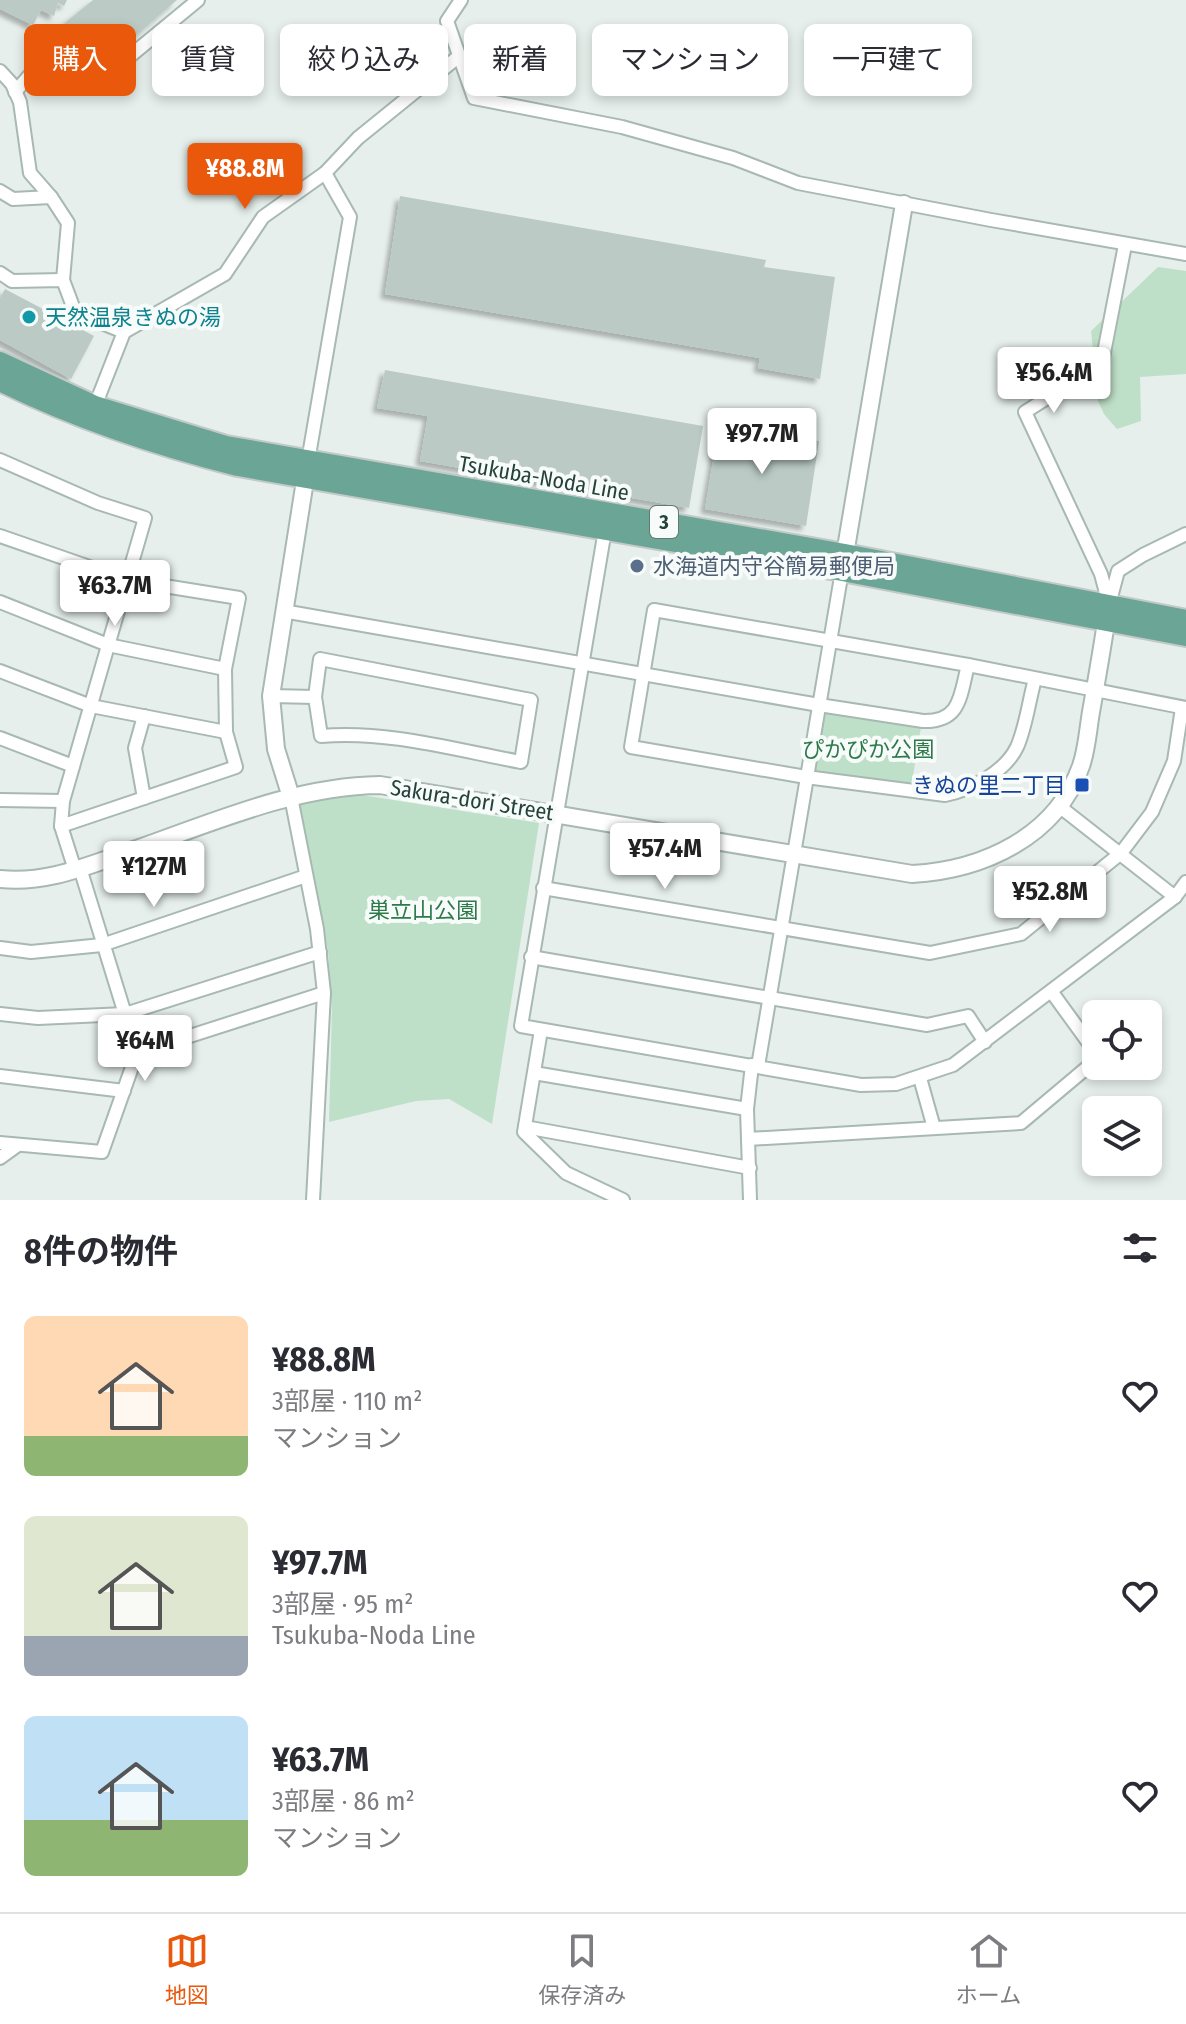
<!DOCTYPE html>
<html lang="ja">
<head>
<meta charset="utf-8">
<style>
  :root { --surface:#fff; --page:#f2f2f3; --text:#2b2b33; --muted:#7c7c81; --line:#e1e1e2; --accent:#ea580c }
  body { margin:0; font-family:"Fira Sans Condensed","Noto Sans JP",sans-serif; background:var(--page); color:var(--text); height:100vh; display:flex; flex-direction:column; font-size:30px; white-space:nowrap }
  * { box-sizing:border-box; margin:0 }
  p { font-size:26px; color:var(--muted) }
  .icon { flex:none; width:44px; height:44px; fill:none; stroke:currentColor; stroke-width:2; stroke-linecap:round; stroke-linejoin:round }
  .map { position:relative; height:1200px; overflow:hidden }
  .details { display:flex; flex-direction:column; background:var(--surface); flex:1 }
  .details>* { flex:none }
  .guide { position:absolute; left:24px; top:24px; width:1138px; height:72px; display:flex; gap:16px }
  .fabs { position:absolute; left:1082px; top:1000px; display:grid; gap:16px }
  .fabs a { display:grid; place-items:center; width:80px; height:80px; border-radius:12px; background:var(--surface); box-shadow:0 4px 12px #0003; font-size:40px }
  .price { position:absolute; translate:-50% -68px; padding:0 18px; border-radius:8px; background:#fff; color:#222; font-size:26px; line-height:52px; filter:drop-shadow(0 2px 4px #0008) }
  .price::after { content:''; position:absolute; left:50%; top:48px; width:24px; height:18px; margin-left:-12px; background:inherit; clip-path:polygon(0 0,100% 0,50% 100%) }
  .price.selected { background:var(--accent); color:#fff }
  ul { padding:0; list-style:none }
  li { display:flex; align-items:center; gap:24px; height:200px; padding:0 24px }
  li span { display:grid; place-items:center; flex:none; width:224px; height:160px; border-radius:12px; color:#555 }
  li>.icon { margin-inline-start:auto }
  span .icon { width:96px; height:96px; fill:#fffc; stroke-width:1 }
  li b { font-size:34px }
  h2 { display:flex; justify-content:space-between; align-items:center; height:96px; padding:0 24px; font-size:34px }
  .tag { padding:0 28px; border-radius:12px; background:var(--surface); box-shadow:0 4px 12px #0003; font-size:28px; line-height:72px }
  .tag.selected { background:var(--accent); color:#fff }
  .tabs { display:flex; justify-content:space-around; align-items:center; height:112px; border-top:2px solid var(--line); background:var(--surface); font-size:22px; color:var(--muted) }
  .tabs a { display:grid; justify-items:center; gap:4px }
  .tabs .selected { color:var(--accent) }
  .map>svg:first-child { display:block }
</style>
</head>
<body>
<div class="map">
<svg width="1186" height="1200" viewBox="0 0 1186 1200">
  <defs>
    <filter id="shadow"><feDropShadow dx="-4.5" dy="4.5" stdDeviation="2" flood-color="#0004"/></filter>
  </defs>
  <rect width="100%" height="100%" fill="#e6efeb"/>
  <g fill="#bfe0c8">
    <path d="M1158,267L1186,271V374L1140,377L1141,421L1117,429L1104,414L1098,401L1091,331Z"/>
    <path d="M825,711L921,727L911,788L814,772Z"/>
    <path d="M344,795H362L539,823L492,1124L449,1099L416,1101L329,1122L332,1007L328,951L300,805Z"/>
  </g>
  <g fill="#bbcac4" filter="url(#shadow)">
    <path d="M0,0H67L64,6L58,3L54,16L41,10L33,25L0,9Z"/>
    <path d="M93,0H177L118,51L85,42L66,22Z"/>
    <path d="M400,196L766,260L764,267L835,277L820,379L758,368L760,358L385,294Z"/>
    <path d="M5,289L94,336L71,379L0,340V298Z"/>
    <path d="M385,370L703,426L689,508L420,461L428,416L377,408Z"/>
    <path d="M719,426L819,441L806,526L705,509Z"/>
  </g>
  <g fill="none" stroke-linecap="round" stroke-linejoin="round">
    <defs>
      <g id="minor">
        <path d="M461,0L447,21L474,98L622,127L733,158L798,183L991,220L1186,254"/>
        <path d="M0,71L12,84L20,102L30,173L51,197"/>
        <path d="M15,92L56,45L118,66L198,0"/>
        <path d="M0,191L13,199L51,197L68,223L63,280"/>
        <path d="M0,273L12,281L63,280L75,312L124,332"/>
        <path d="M95,406L124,332L225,274L263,217L325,173L358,138L458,57"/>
        <path d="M0,460L98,503L145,518L127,580L239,598L225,669L226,732L236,767L61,826"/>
        <path d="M308,461L350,217L325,173"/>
        <path d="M605,530L521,1026L861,1085L896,1084L953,1065L1175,897L1186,882"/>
        <path d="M0,536L127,580L63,801L61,826L75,870"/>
        <path d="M1110,601L1118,571L1143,555L1186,534"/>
        <path d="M0,602L108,645L225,669"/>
        <path d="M1109,604L1101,574L1025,412L1102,363L1125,245"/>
        <path d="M283,611L819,705L923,721C961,722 960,696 968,665"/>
        <path d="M320,659L531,700L521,762C456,750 387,730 321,736L315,697Z"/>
        <path d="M0,671L91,706L226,732"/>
        <path d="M1035,679C1029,700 1026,727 1017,747C1005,772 971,790 945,795L806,777L631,747L654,610L968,665L1186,708"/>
        <path d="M271,696L315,697"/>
        <path d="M144,716L135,748L144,798"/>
        <path d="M0,738L73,766"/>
        <path d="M291,797L317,929L324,993L313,1200"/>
        <path d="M0,800L63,801"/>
        <path d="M1059,806L1175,897"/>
        <path d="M80,868L137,1053"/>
        <path d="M543,888L930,953L1021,934L1121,853L1152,812L1174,761L1182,708"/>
        <path d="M0,948L31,952L102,945L306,876"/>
        <path d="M531,957L927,1025L968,1016L985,1042"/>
        <path d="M1051,991L1096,1053"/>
        <path d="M0,1014L38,1018L125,1014L320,952"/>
        <path d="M541,1030L524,1132L566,1173L623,1200"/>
        <path d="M758,1066L842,571"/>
        <path d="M534,1073L747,1109"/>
        <path d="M0,1076L124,1091"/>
        <path d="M920,1078L934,1128"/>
        <path d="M525,1127L750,1168"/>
        <path d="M748,1139L1021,1123L1096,1060"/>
        <path d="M0,1143L102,1152L137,1053L324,993"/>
        <path d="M0,1158L18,1145"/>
        <path d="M750,1200L747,1109L752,1065"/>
      </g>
      <g id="tertiary">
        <path d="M845,554L904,204"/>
        <path d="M291,797L276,749L271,696L307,468"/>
        <path d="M0,879C44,884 84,867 125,853C207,825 292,786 380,785L912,874C983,870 1056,837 1081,766C1087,749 1088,729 1091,712C1097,678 1103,644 1108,609"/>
      </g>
      <g id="primary">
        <path d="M0,362L95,406L226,446L845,554L1186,620"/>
        <path d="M0,381C77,419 155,445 238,466L842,571L1186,636"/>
      </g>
    </defs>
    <use href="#minor" stroke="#a8b8b2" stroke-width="16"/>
    <use href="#tertiary" stroke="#a8b8b2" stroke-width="20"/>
    <use href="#primary" stroke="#c2cac8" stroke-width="24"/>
    <use href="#minor" stroke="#fff" stroke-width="12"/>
    <use href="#tertiary" stroke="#fff" stroke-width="16"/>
    <use href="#primary" stroke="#6aa596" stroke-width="20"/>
  </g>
  <circle fill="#0f9aa8" stroke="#f7fbf9" stroke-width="3" cx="29" cy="317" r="8"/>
  <circle fill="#5c6f8a" stroke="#f7fbf9" stroke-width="3" cx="637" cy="566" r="8"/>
  <rect fill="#1a4fb4" stroke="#f7fbf9" stroke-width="3" x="1074" y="777" width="16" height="16" rx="4"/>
  <g text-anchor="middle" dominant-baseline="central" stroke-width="8" stroke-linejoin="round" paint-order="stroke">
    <rect fill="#f7fbf9" stroke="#637a73" stroke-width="2" x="650" y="506" width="28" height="32" rx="6"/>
    <g font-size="20" font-weight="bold" fill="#24423a">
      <text x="664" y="522">3</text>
    </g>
    <g font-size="22" fill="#0d838f" stroke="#f7fbf9" text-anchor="start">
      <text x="45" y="317">天然温泉きぬの湯</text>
    </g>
    <g font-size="22" fill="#24423a" stroke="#f7fbf9">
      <text transform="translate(544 478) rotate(10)">Tsukuba-Noda Line</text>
      <text transform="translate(472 800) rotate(9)">Sakura-dori Street</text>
    </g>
    <g font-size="22" fill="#4e5e75" stroke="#f7fbf9" text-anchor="start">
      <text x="653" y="566">水海道内守谷簡易郵便局</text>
    </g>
    <g font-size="22" fill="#2d7a4b" stroke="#f7fbf9">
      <text x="868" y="749">ぴかぴか公園</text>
      <text x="423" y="910">巣立山公園</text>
    </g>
    <g font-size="22" fill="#164399" stroke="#f7fbf9" text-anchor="end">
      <text x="1066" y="785">きぬの里二丁目</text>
    </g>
  </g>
</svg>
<div class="fabs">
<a><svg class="icon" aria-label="locate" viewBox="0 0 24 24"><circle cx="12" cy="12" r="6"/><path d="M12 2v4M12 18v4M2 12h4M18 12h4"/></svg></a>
<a><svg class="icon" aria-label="layers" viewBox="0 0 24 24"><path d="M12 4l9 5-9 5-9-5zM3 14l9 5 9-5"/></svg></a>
</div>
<b class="price selected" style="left:245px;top:211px">¥88.8M</b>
<b class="price" style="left:1054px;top:415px">¥56.4M</b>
<b class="price" style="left:762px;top:476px">¥97.7M</b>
<b class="price" style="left:115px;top:628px">¥63.7M</b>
<b class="price" style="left:665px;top:891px">¥57.4M</b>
<b class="price" style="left:154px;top:909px">¥127M</b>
<b class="price" style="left:1050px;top:934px">¥52.8M</b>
<b class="price" style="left:145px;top:1083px">¥64M</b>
<div class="guide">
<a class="tag selected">購入</a>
<a class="tag">賃貸</a>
<a class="tag">絞り込み</a>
<a class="tag">新着</a>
<a class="tag">マンション</a>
<a class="tag">一戸建て</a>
</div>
</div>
<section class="details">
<h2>8件の物件<svg class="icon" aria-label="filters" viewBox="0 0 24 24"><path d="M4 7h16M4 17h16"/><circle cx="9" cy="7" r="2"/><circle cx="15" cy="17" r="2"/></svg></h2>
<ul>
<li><span style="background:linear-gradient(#ffd9b3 75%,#8fb573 0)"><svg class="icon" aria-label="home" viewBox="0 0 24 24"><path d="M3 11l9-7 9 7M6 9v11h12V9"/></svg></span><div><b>¥88.8M</b><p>3部屋 · 110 m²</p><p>マンション</p></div><svg class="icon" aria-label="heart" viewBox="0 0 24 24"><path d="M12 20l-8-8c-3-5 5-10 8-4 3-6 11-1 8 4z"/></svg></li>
<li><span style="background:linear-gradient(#dfe7d0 75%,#9aa5b1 0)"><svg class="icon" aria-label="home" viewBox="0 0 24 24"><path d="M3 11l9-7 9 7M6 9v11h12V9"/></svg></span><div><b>¥97.7M</b><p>3部屋 · 95 m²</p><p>Tsukuba-Noda Line</p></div><svg class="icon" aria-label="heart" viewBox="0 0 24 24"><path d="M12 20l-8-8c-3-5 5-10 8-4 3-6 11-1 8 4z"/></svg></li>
<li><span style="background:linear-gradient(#bfe0f5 65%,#8fb573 0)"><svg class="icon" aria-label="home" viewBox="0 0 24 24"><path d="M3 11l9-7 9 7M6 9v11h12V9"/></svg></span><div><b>¥63.7M</b><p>3部屋 · 86 m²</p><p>マンション</p></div><svg class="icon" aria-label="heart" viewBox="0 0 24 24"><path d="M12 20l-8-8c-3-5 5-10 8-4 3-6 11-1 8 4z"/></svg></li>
</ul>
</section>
<nav class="tabs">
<a class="selected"><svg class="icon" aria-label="map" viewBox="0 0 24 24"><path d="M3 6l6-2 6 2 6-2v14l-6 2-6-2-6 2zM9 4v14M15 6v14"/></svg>地図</a>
<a><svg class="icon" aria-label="saved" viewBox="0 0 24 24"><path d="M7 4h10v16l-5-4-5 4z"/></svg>保存済み</a>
<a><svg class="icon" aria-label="home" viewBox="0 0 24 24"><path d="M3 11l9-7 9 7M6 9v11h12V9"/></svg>ホーム</a>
</nav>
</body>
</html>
